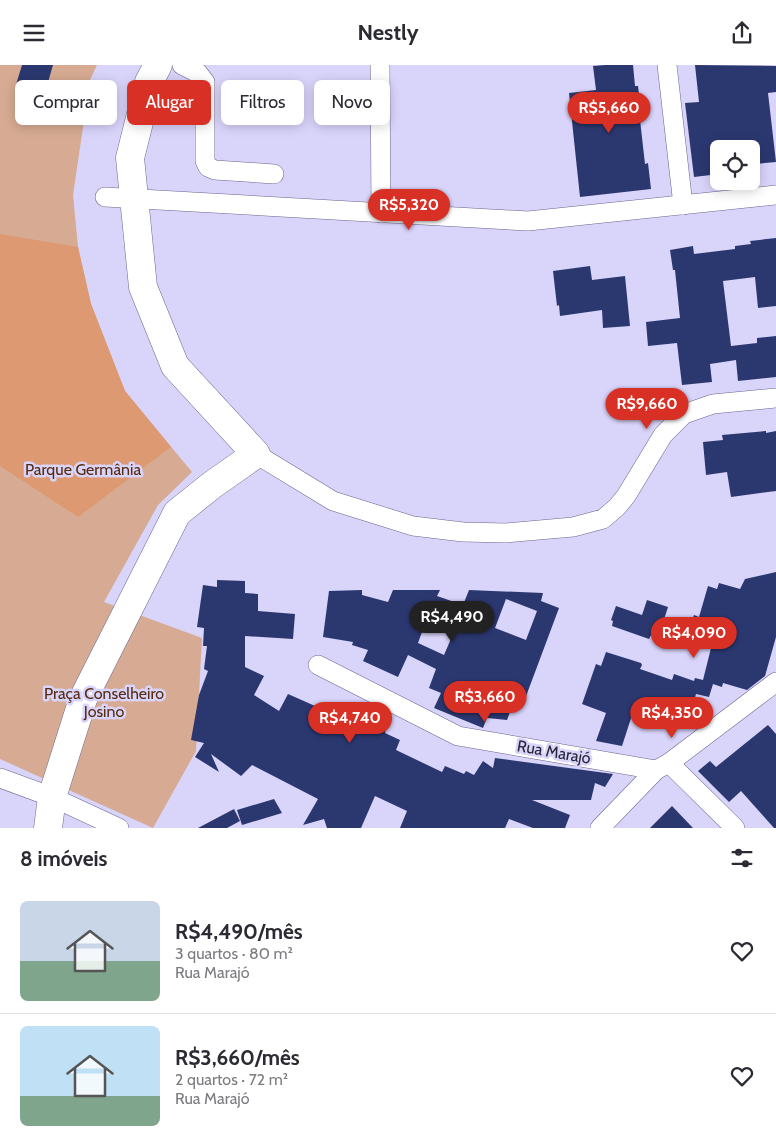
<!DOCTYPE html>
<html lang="pt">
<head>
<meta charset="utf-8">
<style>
  :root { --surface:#fff; --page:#f2f2f3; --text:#2b2b33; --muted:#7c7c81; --line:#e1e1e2; --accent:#d93025 }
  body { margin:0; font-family:Cabin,sans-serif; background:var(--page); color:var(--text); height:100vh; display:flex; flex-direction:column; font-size:19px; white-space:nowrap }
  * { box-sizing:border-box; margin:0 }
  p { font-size:16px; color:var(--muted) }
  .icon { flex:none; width:28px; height:28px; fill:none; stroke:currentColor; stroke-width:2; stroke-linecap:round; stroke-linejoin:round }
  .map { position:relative; height:763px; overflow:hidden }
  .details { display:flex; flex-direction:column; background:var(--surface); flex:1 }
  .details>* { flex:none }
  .guide { position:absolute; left:15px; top:15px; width:500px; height:45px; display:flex; gap:10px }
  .tools { position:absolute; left:710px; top:75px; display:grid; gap:10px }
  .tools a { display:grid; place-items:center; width:50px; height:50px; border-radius:8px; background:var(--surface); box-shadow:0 2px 12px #0003; font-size:25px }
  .price { position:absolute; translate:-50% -42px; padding:0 11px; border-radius:18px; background:var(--accent); color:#fff; font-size:16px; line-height:32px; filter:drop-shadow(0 1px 2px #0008) }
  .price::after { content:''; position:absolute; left:50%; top:30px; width:15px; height:11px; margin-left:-8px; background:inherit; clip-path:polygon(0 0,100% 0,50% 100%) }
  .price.selected { background:#222; color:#fff }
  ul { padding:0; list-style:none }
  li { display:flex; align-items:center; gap:15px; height:125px; padding:0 20px }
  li+li { border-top:1px solid var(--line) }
  li span { display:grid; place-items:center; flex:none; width:140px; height:100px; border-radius:8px; color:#555 }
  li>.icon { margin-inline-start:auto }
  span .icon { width:60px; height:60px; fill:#fffc; stroke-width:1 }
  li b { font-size:21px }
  h2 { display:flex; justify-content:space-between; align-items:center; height:60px; padding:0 20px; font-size:21px }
  .tag { padding:0 18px; border-radius:8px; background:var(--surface); box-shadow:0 2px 12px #0003; font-size:18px; line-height:45px }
  .tag.selected { background:var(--accent); color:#fff }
  header { display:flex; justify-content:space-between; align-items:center; height:65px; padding:0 20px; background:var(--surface); font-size:22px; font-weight:700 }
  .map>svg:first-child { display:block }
</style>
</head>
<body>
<header><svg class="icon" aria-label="menu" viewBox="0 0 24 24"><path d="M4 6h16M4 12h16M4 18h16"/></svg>Nestly<svg class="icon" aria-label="share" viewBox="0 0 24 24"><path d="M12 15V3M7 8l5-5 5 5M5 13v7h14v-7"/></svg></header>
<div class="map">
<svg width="776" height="763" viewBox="0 0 776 763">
  <rect width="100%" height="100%" fill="#d9d4fa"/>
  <path fill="#d7ab93" d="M0,0H97L90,15L73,130L78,182L91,239L125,326L192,407L158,440L104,537L202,573L196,686L153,763L0,694Z"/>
  <path fill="#dd9971" d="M0,169L78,182L91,239L125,326L171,382L78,452L0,401Z"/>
  <g fill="#2b3870" fill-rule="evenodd">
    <path d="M22,0H53L44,31L15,23Z"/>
    <path d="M605,0H633L635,21H638L641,46H639L645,99L648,98L651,124L580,132L569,28L596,25L593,1Z"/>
    <path d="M695,0L776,1V27L768,28L776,97L755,99L751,84H719V109L694,112L685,38L699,37Z"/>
    <path d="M776,173V241L758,243L755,212L723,216L731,281L757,278V273L776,271V312L738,316L736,295L710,299L712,317L682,320L677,278L648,281L646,257L680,253L675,205H673L670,185L693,181L694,189L735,184V181L751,179L750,176Z"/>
    <path d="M590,201L592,215L625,211L630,261L603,263L602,245L560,251L559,240L557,241L553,206Z"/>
    <path d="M766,366V368L776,366V426L731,432L727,407L706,410L703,377L723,375L722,370Z"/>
    <path d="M776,507V572L765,611L747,625L723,618L722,622L713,619L709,632L696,629L689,655L635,641L622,681L596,676L606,648L582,639L596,599L601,601L606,587L641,598L642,600L640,604L672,615L674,609L694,616L695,613L703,615L712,579L687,572L694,550L699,552L708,521L717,524L719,518L740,524L745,514Z"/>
    <path d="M217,515L245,516V528L258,529V546L295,549L293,574L245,571V602L264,611L254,630L279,646L288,629L367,664L370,657L386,664L385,668L400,675L396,685L442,707L445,701L464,709L466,706L474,710L483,696L493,703L495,693L613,709L605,722L595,718L591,735H532L570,750L565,763H533L509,754L505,763H400L407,746L375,731L361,763H327L324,754L303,760L318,734L252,700L241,711L211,689L219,707L195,692L204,678L191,675L199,630L208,606L204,604L207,581H203L204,563L197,562L203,520L217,522Z"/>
    <path d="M362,525V530L388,537L393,525H440L437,531L463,540L469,525L543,528L541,536L559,543L522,642L513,639L507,655L487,653L483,663L434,643L441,628L429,623L436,604L408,590L398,612L363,596L368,585L352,580L353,577L323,572L329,526ZM506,534L537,546L526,575L495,563ZM429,548L456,562L444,590L418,578Z"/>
    <path d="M647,535L668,542L659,570L652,568L649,574L612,561L613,556L611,555L616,541L642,550Z"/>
    <path d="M768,660L776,669V763H774L741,726L729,737L698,706L710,696L716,702Z"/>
    <path d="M274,734L282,748L242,760L237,745Z"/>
    <path d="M672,741L693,763H650Z"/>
    <path d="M234,744L240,756L227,763H198Z"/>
  </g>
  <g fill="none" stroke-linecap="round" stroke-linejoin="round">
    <defs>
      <g id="street">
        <path d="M182,0L198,8L205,17V96L208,102L215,105L274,109"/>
        <path d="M380,0L381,148"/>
        <path d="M667,0L683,140"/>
        <path d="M105,132L528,156L776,130"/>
        <path d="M256,389L333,436L413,461L463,467L506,468L573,462L603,454L617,442L626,431L663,370L684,349L713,339L776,333"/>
        <path d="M318,600L458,671L656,705"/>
        <path d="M669,698L735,763"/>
        <path d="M0,713L52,732L119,763"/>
        <path d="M600,763L656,705L669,698L776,617"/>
      </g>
      <path id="secondary" d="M48,763L52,732L83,634L177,448L212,420L256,389L175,301L143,222L130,93L149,17L158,0"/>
    </defs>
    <use href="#street" stroke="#6c658e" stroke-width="20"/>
    <use href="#secondary" stroke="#6c658e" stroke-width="29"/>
    <use href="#street" stroke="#fff" stroke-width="19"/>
    <use href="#secondary" stroke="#fff" stroke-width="28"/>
  </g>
  <g text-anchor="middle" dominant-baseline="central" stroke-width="5" stroke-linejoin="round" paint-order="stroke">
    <g font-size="16" fill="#572b0d" stroke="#d9d4fa">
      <text x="83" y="404">Parque Germânia</text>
      <text x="104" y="628">Praça Conselheiro<tspan x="104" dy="18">Josino</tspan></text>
    </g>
    <g font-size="16" fill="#272436" stroke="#d9d4fa">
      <text transform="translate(554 687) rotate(10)">Rua Marajó</text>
    </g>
  </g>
</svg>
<div class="tools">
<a><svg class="icon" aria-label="locate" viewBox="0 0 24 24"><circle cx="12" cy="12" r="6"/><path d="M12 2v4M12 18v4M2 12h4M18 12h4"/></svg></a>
</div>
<b class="price" style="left:609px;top:69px">R$5,660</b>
<b class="price" style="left:409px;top:166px">R$5,320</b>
<b class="price" style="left:647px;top:365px">R$9,660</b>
<b class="price selected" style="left:452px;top:578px">R$4,490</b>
<b class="price" style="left:694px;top:594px">R$4,090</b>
<b class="price" style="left:485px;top:658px">R$3,660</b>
<b class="price" style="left:672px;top:674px">R$4,350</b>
<b class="price" style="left:350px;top:679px">R$4,740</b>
<div class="guide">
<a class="tag">Comprar</a>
<a class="tag selected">Alugar</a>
<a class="tag">Filtros</a>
<a class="tag">Novo</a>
</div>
</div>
<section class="details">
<h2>8 imóveis<svg class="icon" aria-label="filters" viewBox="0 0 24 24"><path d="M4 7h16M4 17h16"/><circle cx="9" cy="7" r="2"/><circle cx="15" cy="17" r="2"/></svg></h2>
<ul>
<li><span style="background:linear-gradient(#c9d6e8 60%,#7fa58c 0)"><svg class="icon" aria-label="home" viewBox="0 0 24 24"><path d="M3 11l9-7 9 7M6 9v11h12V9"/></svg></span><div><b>R$4,490/mês</b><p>3 quartos · 80 m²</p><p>Rua Marajó</p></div><svg class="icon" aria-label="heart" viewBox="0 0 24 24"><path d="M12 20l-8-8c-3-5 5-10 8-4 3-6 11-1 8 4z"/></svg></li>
<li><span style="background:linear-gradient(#bfe0f5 70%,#7fa58c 0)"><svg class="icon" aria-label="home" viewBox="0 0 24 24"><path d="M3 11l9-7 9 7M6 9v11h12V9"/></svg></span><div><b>R$3,660/mês</b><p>2 quartos · 72 m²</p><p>Rua Marajó</p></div><svg class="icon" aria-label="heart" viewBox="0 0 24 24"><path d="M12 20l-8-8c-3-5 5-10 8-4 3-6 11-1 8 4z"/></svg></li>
</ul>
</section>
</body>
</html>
